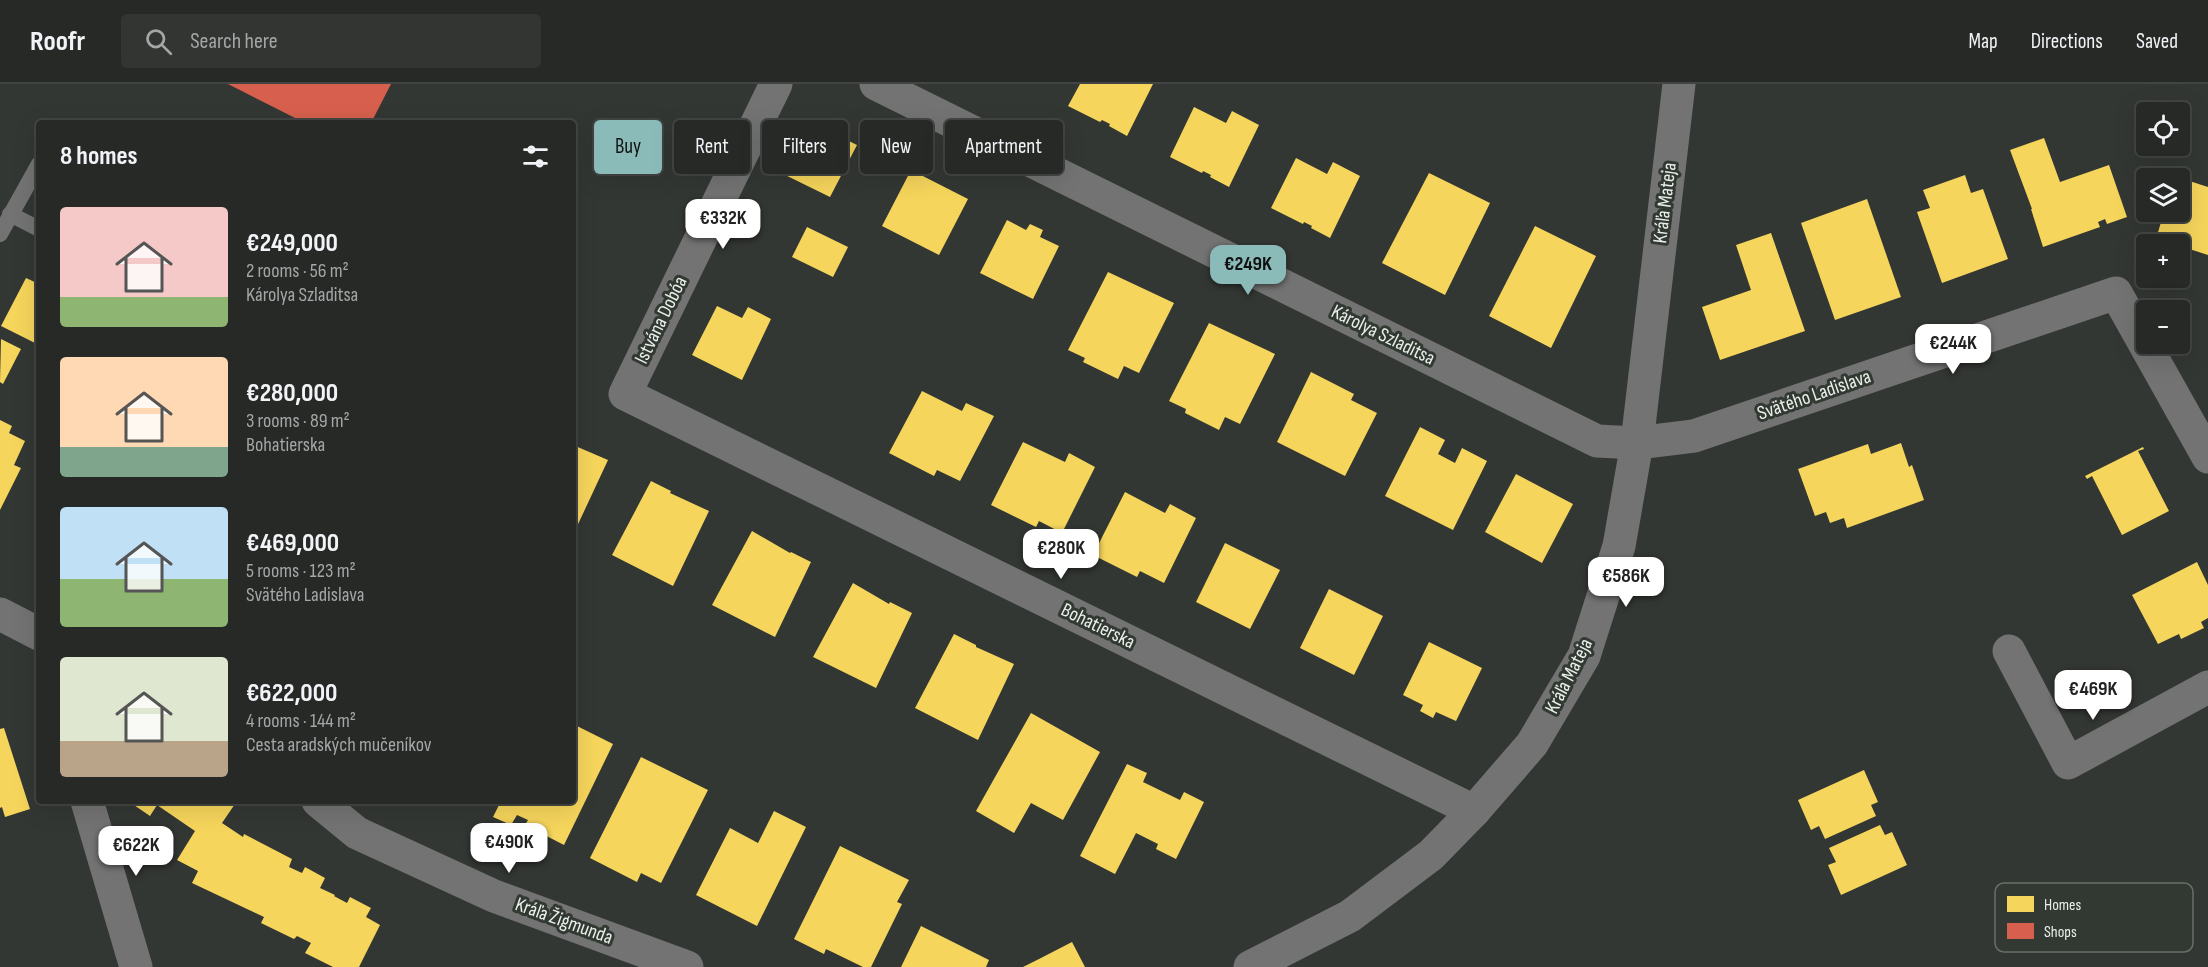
<!DOCTYPE html>
<html lang="en">
<head>
<meta charset="utf-8">
<style>
  :root { --surface:#262926; --page:#323532; --text:#f1f3f6; --muted:#a4a6a7; --line:#424543; --accent:#8bbbb9 }
  body { margin:0; font-family:"Sofia Sans Condensed",sans-serif; background:var(--page); color:var(--text); height:100vh; display:flex; flex-direction:column; font-size:22px; white-space:nowrap }
  * { box-sizing:border-box; margin:0 }
  p { font-size:20px; color:var(--muted) }
  .icon { flex:none; width:33px; height:33px; fill:none; stroke:currentColor; stroke-width:2; stroke-linecap:round; stroke-linejoin:round }
  .map { position:relative; flex:1; overflow:hidden }
  .details { position:absolute; left:36px; top:36px; width:540px; height:684px; display:flex; flex-direction:column; background:var(--surface); border-radius:6px; box-shadow:0 6px 24px #0002,0 0 0 2px var(--line) }
  .details>* { flex:none }
  .guide { position:absolute; left:594px; top:36px; width:570px; height:54px; display:flex; gap:12px }
  .buttons { position:absolute; left:2136px; top:18px; display:grid; gap:12px }
  .buttons a { display:grid; place-items:center; width:54px; height:54px; border-radius:6px; background:var(--surface); box-shadow:0 6px 24px #0002,0 0 0 2px var(--line); font-size:30px }
  .price { position:absolute; translate:-50% -51px; padding:0 14px; border-radius:12px; background:#fff; color:#222; font-size:20px; line-height:39px; filter:drop-shadow(0 2px 3px #0008) }
  .price::after { content:''; position:absolute; left:50%; top:36px; width:18px; height:14px; margin-left:-9px; background:inherit; clip-path:polygon(0 0,100% 0,50% 100%) }
  .price.active { background:var(--accent); color:#111 }
  ul { padding:0; list-style:none }
  li { display:flex; align-items:center; gap:18px; height:150px; padding:0 24px }
  li span { display:grid; place-items:center; flex:none; width:168px; height:120px; border-radius:6px; color:#555 }
  li>.icon { margin-inline-start:auto }
  span .icon { width:72px; height:72px; fill:#fffc; stroke-width:1 }
  li b { font-size:26px }
  h2 { display:flex; justify-content:space-between; align-items:center; height:72px; padding:0 24px; font-size:26px }
  .chip { padding:0 21px; border-radius:6px; background:var(--surface); box-shadow:0 6px 24px #0002,0 0 0 2px var(--line); font-size:21px; line-height:54px }
  .chip.active { background:var(--accent); color:#111 }
  header { display:flex; align-items:center; gap:36px; box-sizing:border-box; height:84px; padding:0 30px; background:var(--surface); border-bottom:2px solid var(--line) }
  header strong { font-size:28px }
  nav { display:flex; gap:33px; margin-inline-start:auto; font-size:21px }
  .search { width:420px; height:54px; background:var(--page); display:flex; align-items:center; gap:15px; box-sizing:border-box; padding:0 21px; border-radius:6px; color:var(--muted); font-size:22px }
  .map>svg:first-child { display:block }
</style>
</head>
<body>
<header>
<strong>Roofr</strong>
<div class="search"><svg class="icon" aria-label="search" viewBox="0 0 24 24"><circle cx="10" cy="10" r="6"/><path d="M15 15l6 6"/></svg>Search here</div>
<nav><a>Map</a><a>Directions</a><a>Saved</a></nav>
</header>
<div class="map">
<svg width="2208" height="883" viewBox="0 0 2208 883">
  <rect width="100%" height="100%" fill="#333733"/>
  <g fill="#f6d55c">
    <path d="M1080,0H1153L1127,52L1109,42L1110,40L1102,36L1100,38L1068,22Z"/>
    <path d="M1194,23L1226,39L1232,27L1259,41L1229,103L1210,93L1211,91L1203,87L1202,89L1170,73Z"/>
    <path d="M804,35L824,44L827,38L840,45L837,51L857,61L830,113L777,87Z"/>
    <path d="M2044,54L2060,98L2109,81L2127,133L2107,140L2105,135L2098,138L2100,143L2043,163L2031,125H2032L2010,66Z"/>
    <path d="M1296,74L1327,90L1333,78L1360,92L1330,154L1311,144L1312,142L1304,138L1303,140L1271,124Z"/>
    <path d="M911,86L968,115L939,171L882,142Z"/>
    <path d="M1429,89L1490,119L1445,211L1382,179Z"/>
    <path d="M1965,91L1971,109L1983,105L2008,175L1942,199L1917,128L1930,124L1923,106Z"/>
    <path d="M2180,94L2208,103V171L2180,162V160L2156,155L2164,128H2180Z"/>
    <path d="M1867,115L1901,213L1835,236L1801,139Z"/>
    <path d="M1007,136L1026,146L1030,140L1043,146L1040,153L1059,162L1033,215L980,189Z"/>
    <path d="M1535,142L1596,172L1551,264L1489,232Z"/>
    <path d="M807,143L848,163L833,193L792,173Z"/>
    <path d="M1771,149L1805,247L1720,276L1702,223L1751,206L1736,161Z"/>
    <path d="M1108,188L1174,219L1139,289L1124,282L1118,295L1083,278L1085,274L1068,266Z"/>
    <path d="M26,194L39,200V261L1,242Z"/>
    <path d="M717,222L742,234L748,223L771,235L742,296L692,271Z"/>
    <path d="M1209,239L1275,270L1240,340L1225,333L1219,346L1185,329L1186,325L1169,317Z"/>
    <path d="M1,255L21,265L3,300L0,298Z"/>
    <path d="M1311,288L1354,310L1351,316L1377,329L1345,392L1277,358Z"/>
    <path d="M922,307L962,327L966,319L994,332L960,397L937,386L934,392L889,369Z"/>
    <path d="M0,336L12,342L9,349L25,357L14,381L21,384L0,426Z"/>
    <path d="M1420,343L1445,356L1438,370L1455,379L1462,364L1487,377L1453,446L1385,412Z"/>
    <path d="M1023,358L1065,378L1069,369L1095,383L1062,449L1039,437L1036,443L991,421Z"/>
    <path d="M1901,359L1909,383L1912,381L1924,416L1847,444L1844,434L1830,439L1826,428L1815,432L1798,385L1868,360L1871,370Z"/>
    <path d="M573,361L608,376L573,451Z"/>
    <path d="M2143,363L2144,365L2138,367L2169,427L2122,451L2092,392L2087,395L2085,392Z"/>
    <path d="M1516,390L1573,420L1542,479L1485,448Z"/>
    <path d="M651,397L671,407L670,409L709,427L673,502L612,471Z"/>
    <path d="M1125,408L1165,429L1170,420L1196,434L1164,499L1140,487L1137,493L1093,471Z"/>
    <path d="M752,447L790,469L791,468L811,478L775,553L712,521Z"/>
    <path d="M1225,459L1280,486L1250,545L1196,518Z"/>
    <path d="M2197,478L2208,501V534L2201,538L2204,544L2181,555L2179,550L2158,560L2132,511Z"/>
    <path d="M853,499L889,520L890,518L912,529L876,604L813,573Z"/>
    <path d="M1329,505L1383,532L1354,591L1300,564Z"/>
    <path d="M954,550L976,561V563L1014,580L978,656L915,624Z"/>
    <path d="M1429,558L1482,584L1456,637L1436,628L1433,634L1420,627L1423,621L1403,611Z"/>
    <path d="M1031,629L1100,668L1063,736L1031,719L1014,749L976,727Z"/>
    <path d="M573,640L613,660L564,761L525,741L528,736L517,731L511,741L493,733L501,717H573Z"/>
    <path d="M4,644L30,725L5,733L2,723L0,724V645Z"/>
    <path d="M641,673L708,706L661,799L641,789L637,798L590,774Z"/>
    <path d="M1127,680L1147,689L1143,698L1180,716L1184,708L1204,718L1176,775L1156,765L1158,760L1136,749L1115,790L1080,772Z"/>
    <path d="M1864,686L1878,718L1871,721L1876,732L1825,755L1819,742L1811,746L1798,716Z"/>
    <path d="M128,717H237L222,739L243,753L244,750L292,775L289,783L302,789L305,783L325,794L320,804L335,811L334,812L347,819L350,813L371,824L366,833L380,841L359,883H333L305,869L311,859L297,852L294,855L261,839L264,833L192,799L198,787L177,776L195,747L157,721L150,732Z"/>
    <path d="M774,727L806,743L757,842L696,811L730,744L758,759Z"/>
    <path d="M1880,741L1885,751L1892,748L1907,781L1841,811L1828,781L1836,778L1829,764Z"/>
    <path d="M840,762L909,796L897,818L902,820L871,883H863L826,865L824,870L794,855Z"/>
    <path d="M921,842L989,876L986,883H901Z"/>
    <path d="M1072,858L1085,883H1023L1039,875Z"/>
  </g>
  <path fill="#d6604d" d="M228,0H391L371,39H305Z"/>
  <g fill="none" stroke-linecap="round" stroke-linejoin="round">
    <g stroke="#727372" stroke-width="16">
      <path d="M10,130L39,145"/>
      <path d="M0,150L39,80"/>
    </g>
    <g stroke="#727372" stroke-width="33">
      <path d="M776,0L625,310L1474,727"/>
      <path d="M876,0L1597,357L1637,359L1694,352L2116,209L2208,373"/>
      <path d="M0,530L39,550"/>
      <path d="M2009,567L2068,679L2208,603"/>
      <path d="M87,717L136,883"/>
      <path d="M318,717L357,749L494,812L687,883"/>
      <path d="M1250,883L1350,832L1431,771L1474,727L1532,660L1584,572L1619,462L1637,359L1679,0"/>
    </g>
  </g>
  <g text-anchor="middle" dominant-baseline="central" stroke-width="6" stroke-linejoin="round" paint-order="stroke">
    <g font-size="20" fill="#e9eeea" stroke="#313932">
      <text transform="translate(1665 119) rotate(-83)">Kráľa Mateja</text>
      <text transform="translate(661 236) rotate(-64)">Istvána Dobóa</text>
      <text transform="translate(1383 251) rotate(26)">Károlya Szladitsa</text>
      <text transform="translate(1814 311) rotate(-19)">Svätého Ladislava</text>
      <text transform="translate(1098 542) rotate(26)">Bohatierska</text>
      <text transform="translate(1569 592) rotate(-63)">Kráľa Mateja</text>
      <text transform="translate(564 837) rotate(20)">Kráľa Žigmunda</text>
    </g>
  </g>
  <rect x="1995" y="799" width="198" height="69" rx="9" fill="#313932" stroke="#686f69" stroke-width="1.5"/>
  <rect x="2007" y="812" width="27" height="16" fill="#f6d55c"/>
  <rect x="2007" y="839" width="27" height="16" fill="#d6604d"/>
  <g font-size="16" fill="#e9eeea">
    <text x="2044" y="826">Homes</text>
    <text x="2044" y="853">Shops</text>
  </g>
</svg>
<div class="buttons">
<a><svg class="icon" aria-label="locate" viewBox="0 0 24 24"><circle cx="12" cy="12" r="6"/><path d="M12 2v4M12 18v4M2 12h4M18 12h4"/></svg></a>
<a><svg class="icon" aria-label="layers" viewBox="0 0 24 24"><path d="M12 4l9 5-9 5-9-5zM3 14l9 5 9-5"/></svg></a>
<a>+</a>
<a>−</a>
</div>
<b class="price" style="left:723px;top:166px">€332K</b>
<b class="price active" style="left:1248px;top:212px">€249K</b>
<b class="price" style="left:1953px;top:291px">€244K</b>
<b class="price" style="left:1061px;top:496px">€280K</b>
<b class="price" style="left:1626px;top:524px">€586K</b>
<b class="price" style="left:2093px;top:637px">€469K</b>
<b class="price" style="left:509px;top:790px">€490K</b>
<b class="price" style="left:136px;top:793px">€622K</b>
<div class="guide">
<a class="chip active">Buy</a>
<a class="chip">Rent</a>
<a class="chip">Filters</a>
<a class="chip">New</a>
<a class="chip">Apartment</a>
</div>
<section class="details">
<h2>8 homes<svg class="icon" aria-label="filters" viewBox="0 0 24 24"><path d="M4 7h16M4 17h16"/><circle cx="9" cy="7" r="2"/><circle cx="15" cy="17" r="2"/></svg></h2>
<ul>
<li><span style="background:linear-gradient(#f6c9c9 75%,#8fb573 0)"><svg class="icon" aria-label="home" viewBox="0 0 24 24"><path d="M3 11l9-7 9 7M6 9v11h12V9"/></svg></span><div><b>€249,000</b><p>2 rooms · 56 m²</p><p>Károlya Szladitsa</p></div></li>
<li><span style="background:linear-gradient(#ffd9b3 75%,#7fa58c 0)"><svg class="icon" aria-label="home" viewBox="0 0 24 24"><path d="M3 11l9-7 9 7M6 9v11h12V9"/></svg></span><div><b>€280,000</b><p>3 rooms · 89 m²</p><p>Bohatierska</p></div></li>
<li><span style="background:linear-gradient(#bfe0f5 60%,#8fb573 0)"><svg class="icon" aria-label="home" viewBox="0 0 24 24"><path d="M3 11l9-7 9 7M6 9v11h12V9"/></svg></span><div><b>€469,000</b><p>5 rooms · 123 m²</p><p>Svätého Ladislava</p></div></li>
<li><span style="background:linear-gradient(#dfe7d0 70%,#b9a48a 0)"><svg class="icon" aria-label="home" viewBox="0 0 24 24"><path d="M3 11l9-7 9 7M6 9v11h12V9"/></svg></span><div><b>€622,000</b><p>4 rooms · 144 m²</p><p>Cesta aradských mučeníkov</p></div></li>
</ul>
</section>
</div>
</body>
</html>
